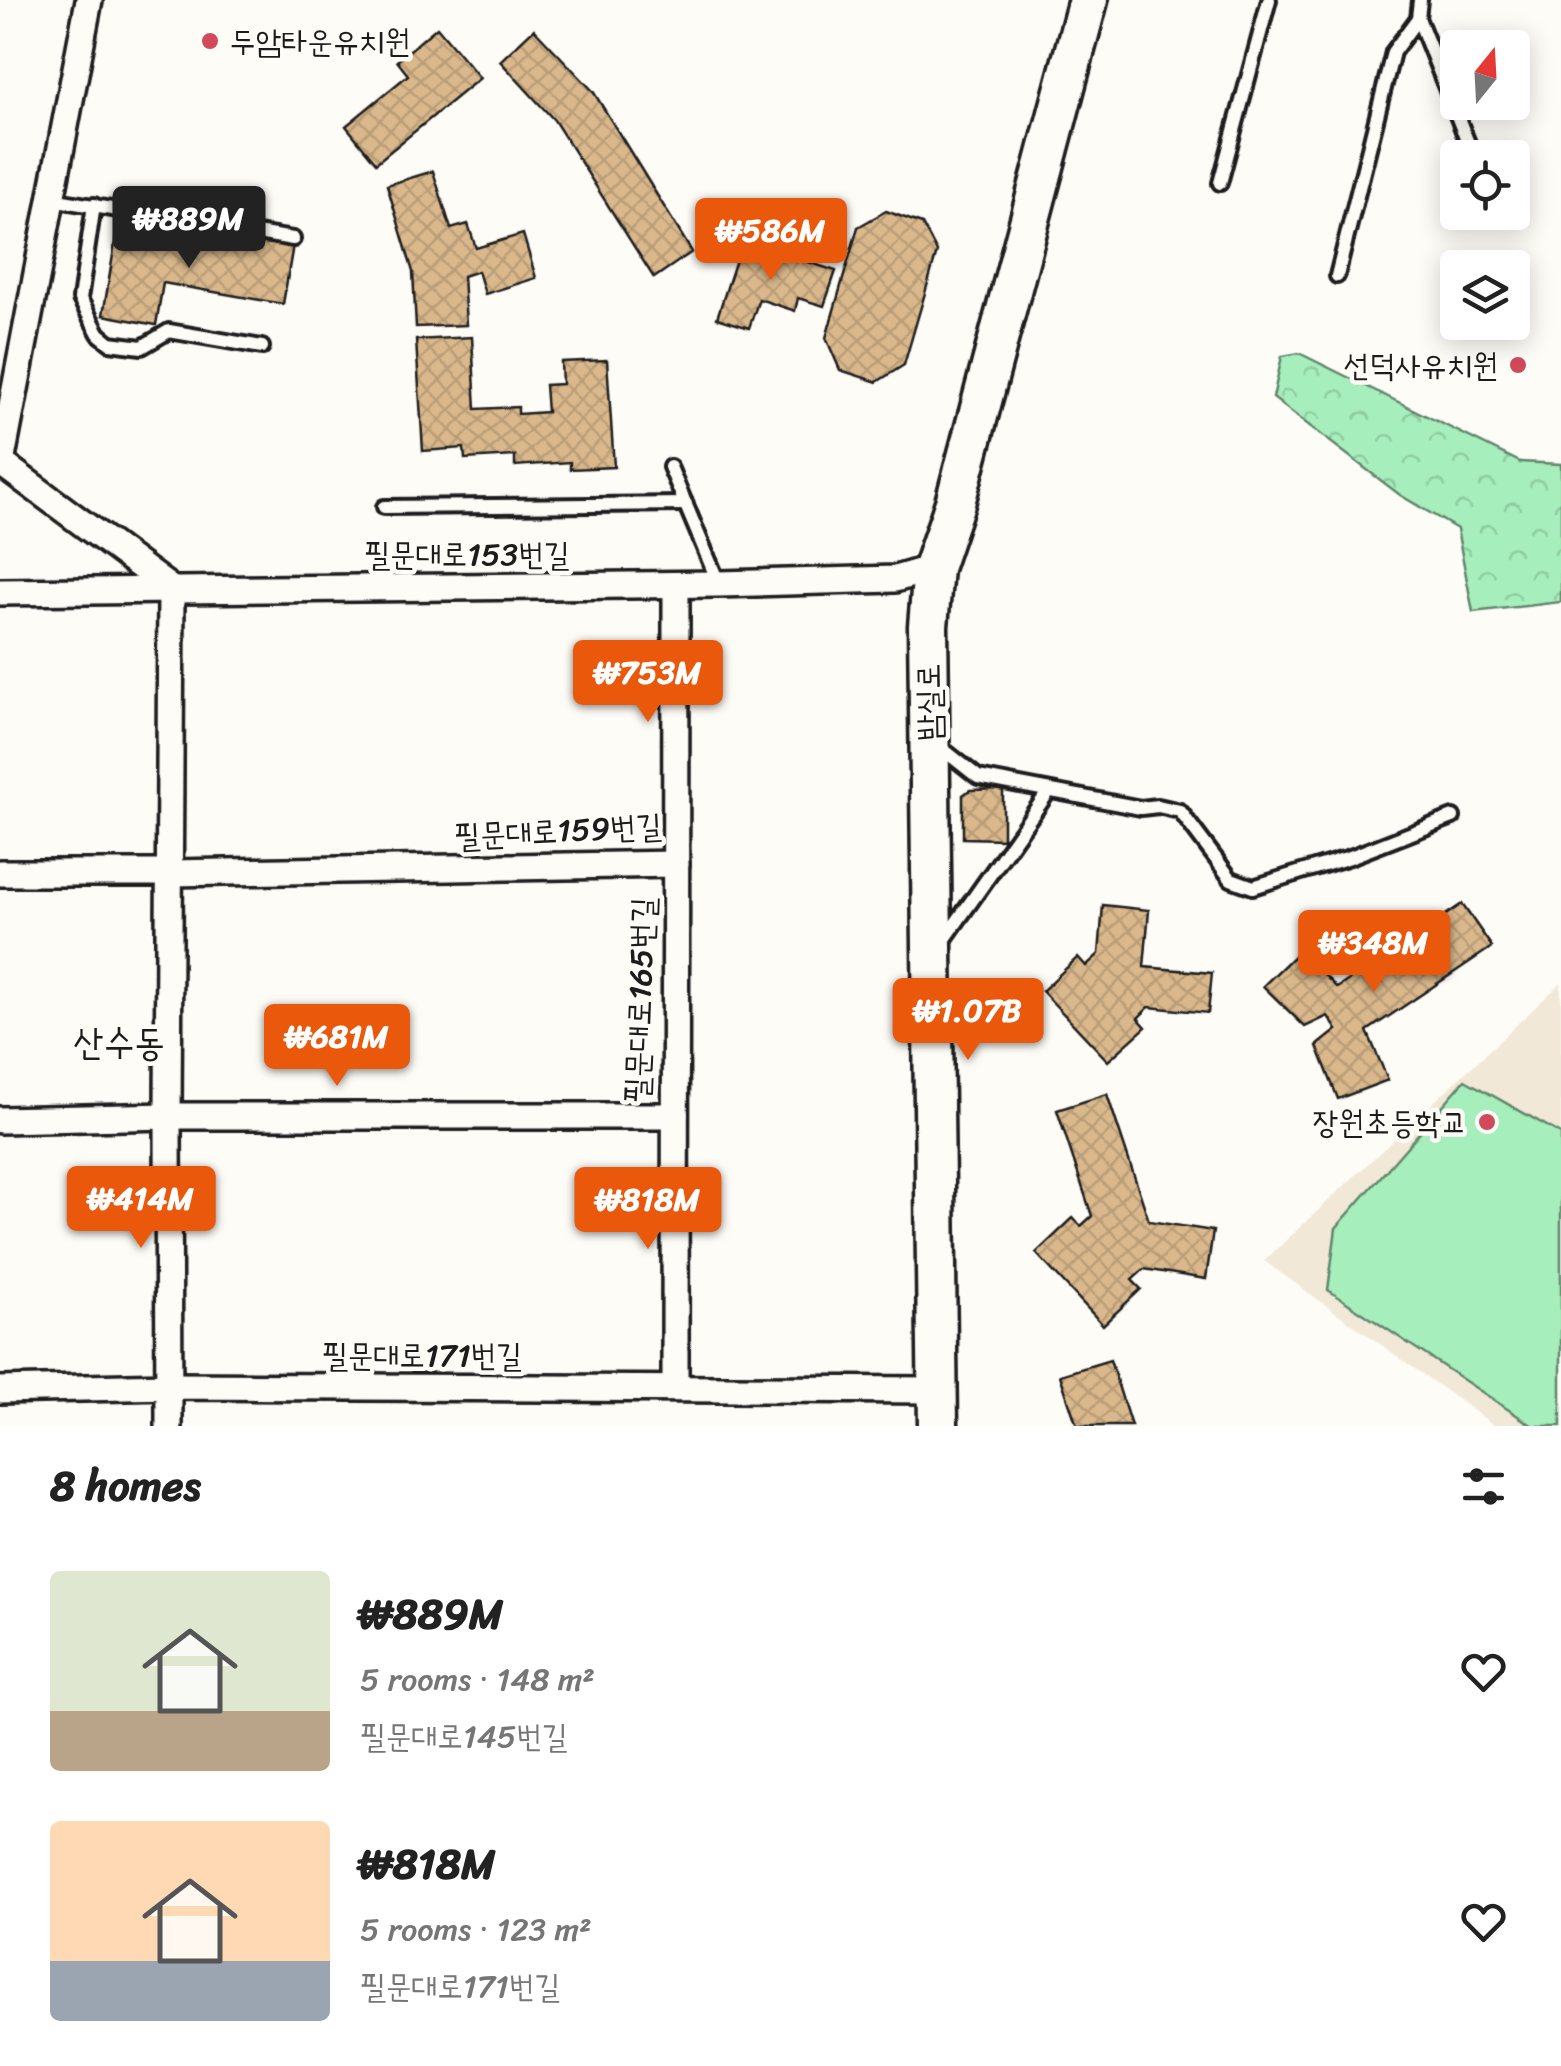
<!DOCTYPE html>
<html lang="en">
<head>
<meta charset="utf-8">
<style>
  :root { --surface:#fff; --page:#f6f6f6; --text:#222; --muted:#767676; --accent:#ea580c }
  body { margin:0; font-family:Sriracha,"Poor Story",sans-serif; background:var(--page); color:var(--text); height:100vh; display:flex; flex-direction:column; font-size:38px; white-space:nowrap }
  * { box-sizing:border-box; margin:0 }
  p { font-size:32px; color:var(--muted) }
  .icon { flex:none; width:55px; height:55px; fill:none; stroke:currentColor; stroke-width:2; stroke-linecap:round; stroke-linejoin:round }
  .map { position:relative; height:1426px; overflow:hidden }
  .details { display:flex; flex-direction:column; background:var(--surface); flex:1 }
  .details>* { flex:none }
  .needle { width:65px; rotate:18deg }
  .controls { position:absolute; left:1440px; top:30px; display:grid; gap:20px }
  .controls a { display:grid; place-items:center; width:90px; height:90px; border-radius:10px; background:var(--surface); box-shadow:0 5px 25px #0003; font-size:50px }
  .price { position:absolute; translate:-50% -85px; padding:0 22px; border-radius:10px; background:var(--accent); color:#fff; font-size:32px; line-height:65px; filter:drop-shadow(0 2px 5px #0008) }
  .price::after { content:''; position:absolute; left:50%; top:60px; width:30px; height:22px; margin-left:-15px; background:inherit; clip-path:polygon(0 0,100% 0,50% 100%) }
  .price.current { background:#222; color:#fff }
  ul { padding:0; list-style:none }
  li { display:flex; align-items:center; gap:30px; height:250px; padding:0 50px }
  li span { display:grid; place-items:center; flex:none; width:280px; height:200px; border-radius:10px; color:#555 }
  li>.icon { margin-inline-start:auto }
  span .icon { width:120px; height:120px; fill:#fffc; stroke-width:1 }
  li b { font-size:42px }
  h2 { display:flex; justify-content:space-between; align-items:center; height:120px; padding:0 50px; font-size:42px }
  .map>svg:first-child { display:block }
</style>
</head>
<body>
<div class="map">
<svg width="1561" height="1426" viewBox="0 0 1561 1426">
  <defs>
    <pattern id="forest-crowns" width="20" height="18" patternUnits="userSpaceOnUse" patternTransform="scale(2.5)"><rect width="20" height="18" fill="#a6eebb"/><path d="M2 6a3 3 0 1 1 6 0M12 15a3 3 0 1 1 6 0" fill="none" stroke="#8ecca0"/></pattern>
    <pattern id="building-cross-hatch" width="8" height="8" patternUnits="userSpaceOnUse" patternTransform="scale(2.5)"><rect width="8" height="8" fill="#dab88c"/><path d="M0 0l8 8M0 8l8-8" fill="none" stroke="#ba9e78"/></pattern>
  </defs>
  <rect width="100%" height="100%" fill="#fdfcf7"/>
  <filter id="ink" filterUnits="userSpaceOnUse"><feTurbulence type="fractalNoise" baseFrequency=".01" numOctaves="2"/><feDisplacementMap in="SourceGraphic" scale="20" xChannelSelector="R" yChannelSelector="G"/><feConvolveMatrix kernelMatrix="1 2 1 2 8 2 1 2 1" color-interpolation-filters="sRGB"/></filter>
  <g filter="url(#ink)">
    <path fill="#f2e8d7" d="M1561,983V1426H1495L1264,1261Z"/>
    <path fill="url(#forest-crowns)" stroke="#61856c" stroke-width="2.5" d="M1299,353L1520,462L1561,464V602L1473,612L1457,529L1400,495L1273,398L1282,356Z"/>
    <path fill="#a6eebb" stroke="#61856c" stroke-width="2.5" d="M1465,1080L1561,1134V1426H1533L1328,1290L1336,1228Z"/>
    <g fill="url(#building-cross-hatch)" stroke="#1c1c1c" stroke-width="2.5">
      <path d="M437,27L480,78L376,163L346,126L408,75L397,61Z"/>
      <path d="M534,29L593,91L692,252L654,278L554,120L500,61Z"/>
      <path d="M433,171L451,229L468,224L476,248L523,234L536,278L485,294L478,271L463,276L466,325L416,327L413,272L387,185Z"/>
      <path d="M886,211L922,224L937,252L904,365L877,382L840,370L826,338L858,227Z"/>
      <path d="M118,225L260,250L262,240L293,245L283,304L163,283L156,325L103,315Z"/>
      <path d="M742,241L836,271L824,306L798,298L795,311L759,299L749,328L717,318Z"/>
      <path d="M472,337L476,409L518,407V414L547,412L545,385L562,384L561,362L607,360L614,467L570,469V462L515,466V456L465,459L464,448L423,451L416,340Z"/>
      <path d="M1003,789V839L963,838V795L970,790Z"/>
      <path d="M1462,904L1492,947L1367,1031L1388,1080L1338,1099L1317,1046L1337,1030L1328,1016L1305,1027L1263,986L1300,950L1337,988Z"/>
      <path d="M1103,905L1149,910L1144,967L1212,973L1208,1013L1149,1007L1138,1018L1146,1027L1108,1061L1042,991L1078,957L1086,966L1099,954Z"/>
      <path d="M1107,1094L1149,1221L1213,1231L1206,1279L1144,1269L1132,1280L1141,1289L1103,1325L1036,1253L1073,1218L1081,1226L1092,1216L1057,1110Z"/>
      <path d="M1110,1360L1131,1426H1077L1060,1375Z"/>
    </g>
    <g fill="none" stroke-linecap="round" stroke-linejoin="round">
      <defs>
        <g id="service">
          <path d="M1420,0L1418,18L1474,158"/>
          <path d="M1220,183L1269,0"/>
          <path d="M51,199L293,239"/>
          <path d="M94,205L80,299L99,334L110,343L142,347L169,331L262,347"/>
          <path d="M1337,276L1393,52L1418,18"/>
          <path d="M670,467L719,584"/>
          <path d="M384,507L686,504"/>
          <path d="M935,743L978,777L1141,808L1158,806L1180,811L1231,879L1253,887L1350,857L1453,817"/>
          <path d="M942,943L1049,791"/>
        </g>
        <g id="minor">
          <path d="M0,462L171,589L168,1116L169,1426"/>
          <path d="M1,463L89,0"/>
          <path d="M0,592L719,584L895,579L933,568"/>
          <path d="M0,873H170L676,864"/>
          <path d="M0,1120L168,1116H675"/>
          <path d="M675,1388L676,585"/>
          <path d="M0,1390L168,1386L938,1390"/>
        </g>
        <path id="secondary" d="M938,1426L928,626L933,568L955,503L1088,0"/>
      </defs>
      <use href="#service" stroke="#1c1c1c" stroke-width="20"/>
      <use href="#minor" stroke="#1c1c1c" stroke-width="32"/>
      <use href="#secondary" stroke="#1c1c1c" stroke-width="45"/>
      <use href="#service" stroke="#fdfcf7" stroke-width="12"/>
      <use href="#minor" stroke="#fdfcf7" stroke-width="25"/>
      <use href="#secondary" stroke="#fdfcf7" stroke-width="38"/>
    </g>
  </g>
  <g fill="#d1495b" stroke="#fdfcf7" stroke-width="4">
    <circle cx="210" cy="41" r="10"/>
    <circle cx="1518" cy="365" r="10"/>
    <circle cx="1487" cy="1122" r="10"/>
  </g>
  <g text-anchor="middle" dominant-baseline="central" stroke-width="9" stroke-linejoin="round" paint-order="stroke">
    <g font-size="32" fill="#1c1c1c" stroke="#fdfcf7" text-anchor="end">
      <text x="230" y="41" text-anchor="start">두암타운유치원</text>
      <text x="1498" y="365">선덕사유치원</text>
      <text x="1467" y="1122">장원초등학교</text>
    </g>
    <g font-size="32" fill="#1c1c1c" stroke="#fdfcf7">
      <text x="467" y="554">필문대로153번길</text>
      <text transform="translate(929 702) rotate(-91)">밤실로</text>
      <text transform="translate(558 831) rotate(-3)">필문대로159번길</text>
      <text transform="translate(640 1000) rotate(-88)">필문대로165번길</text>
      <text x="422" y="1355">필문대로171번길</text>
    </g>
    <g font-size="38" fill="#1c1c1c" stroke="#fdfcf7">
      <text x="119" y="1042">산수동</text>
    </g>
  </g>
</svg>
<div class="controls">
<a><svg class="needle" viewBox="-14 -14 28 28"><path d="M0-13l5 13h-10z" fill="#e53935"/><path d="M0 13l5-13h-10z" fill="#767676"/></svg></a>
<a><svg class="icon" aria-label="locate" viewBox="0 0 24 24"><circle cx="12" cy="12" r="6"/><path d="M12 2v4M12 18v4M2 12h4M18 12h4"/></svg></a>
<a><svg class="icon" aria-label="layers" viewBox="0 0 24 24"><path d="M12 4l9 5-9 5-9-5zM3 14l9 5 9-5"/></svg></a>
</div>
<b class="price current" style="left:189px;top:271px">₩889M</b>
<b class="price" style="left:771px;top:283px">₩586M</b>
<b class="price" style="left:648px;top:725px">₩753M</b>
<b class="price" style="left:1374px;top:995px">₩348M</b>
<b class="price" style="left:968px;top:1063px">₩1.07B</b>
<b class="price" style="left:337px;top:1089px">₩681M</b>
<b class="price" style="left:141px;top:1251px">₩414M</b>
<b class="price" style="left:648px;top:1252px">₩818M</b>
</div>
<section class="details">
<h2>8 homes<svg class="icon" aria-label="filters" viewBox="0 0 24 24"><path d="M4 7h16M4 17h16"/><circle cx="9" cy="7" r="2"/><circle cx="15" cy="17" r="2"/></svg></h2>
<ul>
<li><span style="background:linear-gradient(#dfe7d0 70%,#b9a48a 0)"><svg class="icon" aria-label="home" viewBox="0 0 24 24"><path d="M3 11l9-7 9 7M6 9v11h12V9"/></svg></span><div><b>₩889M</b><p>5 rooms · 148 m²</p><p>필문대로145번길</p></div><svg class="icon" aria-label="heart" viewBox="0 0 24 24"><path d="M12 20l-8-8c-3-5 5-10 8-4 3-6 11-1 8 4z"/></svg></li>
<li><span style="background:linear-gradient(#ffd9b3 70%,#9aa5b1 0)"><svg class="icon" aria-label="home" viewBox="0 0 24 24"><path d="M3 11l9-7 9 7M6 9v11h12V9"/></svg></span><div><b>₩818M</b><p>5 rooms · 123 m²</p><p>필문대로171번길</p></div><svg class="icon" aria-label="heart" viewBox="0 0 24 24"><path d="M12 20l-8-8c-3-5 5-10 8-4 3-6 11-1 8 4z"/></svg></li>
</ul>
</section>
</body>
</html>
